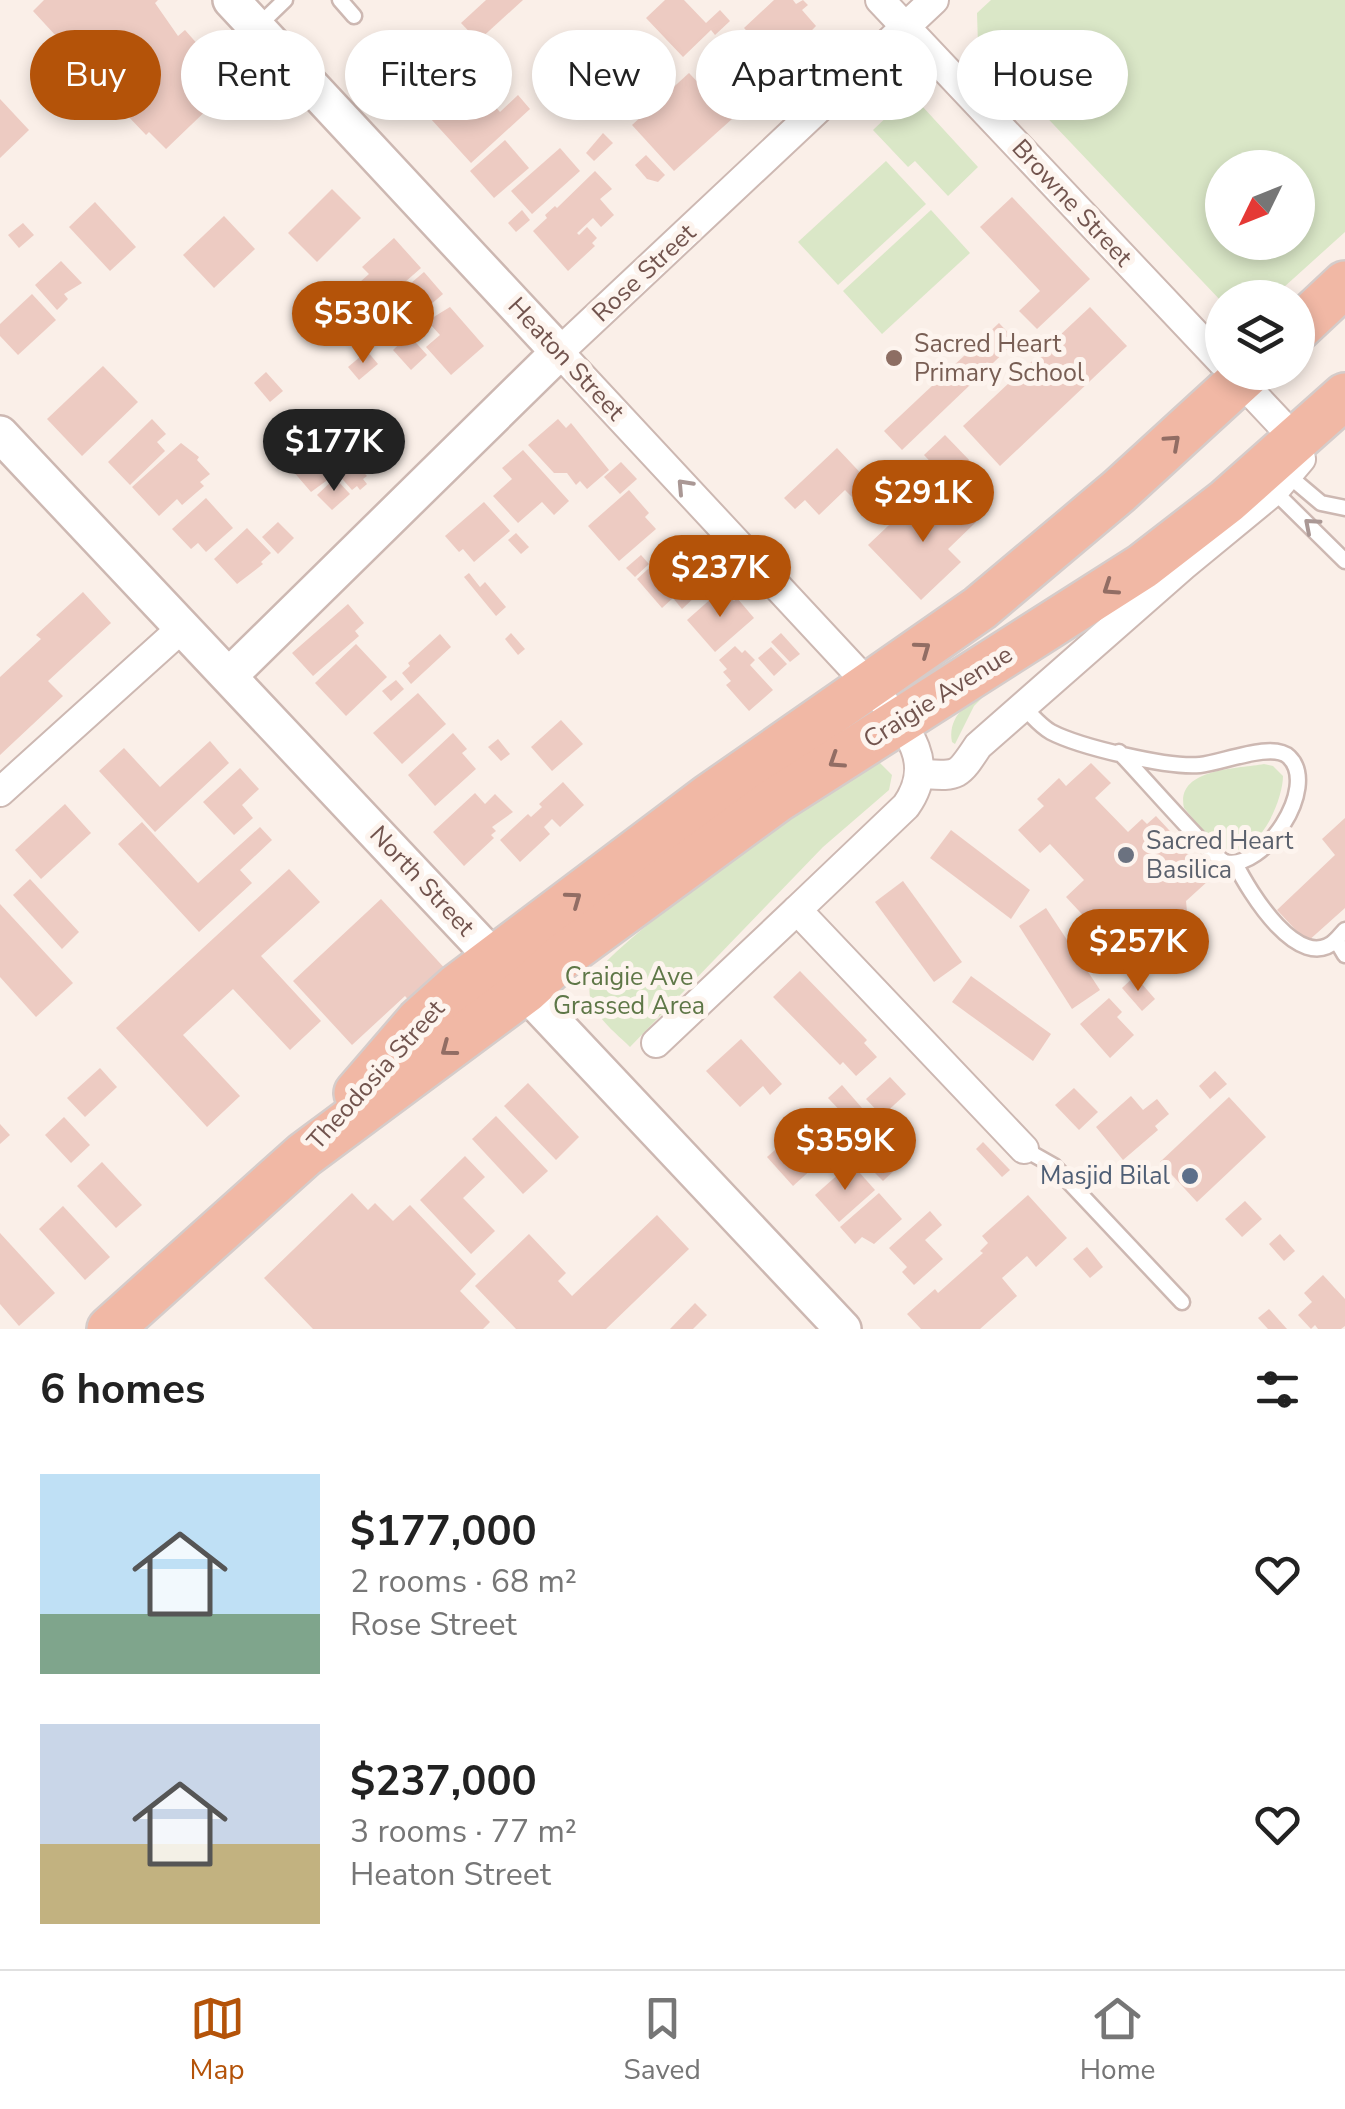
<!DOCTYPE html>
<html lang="en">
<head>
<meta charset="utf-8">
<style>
  :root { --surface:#fff; --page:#f2f2f2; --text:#222; --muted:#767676; --line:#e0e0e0; --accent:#b45309 }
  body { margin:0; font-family:"Nunito Sans",sans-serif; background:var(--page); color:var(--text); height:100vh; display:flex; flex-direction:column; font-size:38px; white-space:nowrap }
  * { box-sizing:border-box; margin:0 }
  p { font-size:32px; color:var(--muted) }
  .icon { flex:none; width:55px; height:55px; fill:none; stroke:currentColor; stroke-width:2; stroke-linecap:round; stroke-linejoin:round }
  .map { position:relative; height:1329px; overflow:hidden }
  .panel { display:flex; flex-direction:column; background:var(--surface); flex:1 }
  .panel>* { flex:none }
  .banner { position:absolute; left:30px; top:30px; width:1285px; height:90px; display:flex; gap:20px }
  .needle { width:65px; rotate:227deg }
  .controls { position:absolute; left:1205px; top:150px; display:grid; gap:20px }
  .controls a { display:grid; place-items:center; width:110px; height:110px; border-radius:50%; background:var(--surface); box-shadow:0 5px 15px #0003; font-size:50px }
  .price { position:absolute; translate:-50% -85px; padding:0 22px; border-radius:35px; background:var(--accent); color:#fff; font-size:32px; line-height:65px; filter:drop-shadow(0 2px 5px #0008) }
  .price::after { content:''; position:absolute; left:50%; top:60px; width:30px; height:22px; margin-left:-15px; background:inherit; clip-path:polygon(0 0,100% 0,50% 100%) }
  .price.on { background:#222; color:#fff }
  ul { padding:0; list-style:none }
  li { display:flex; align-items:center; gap:30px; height:250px; padding:0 40px }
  li span { display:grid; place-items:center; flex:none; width:280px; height:200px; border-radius:0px; color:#555 }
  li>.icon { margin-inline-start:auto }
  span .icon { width:120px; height:120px; fill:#fffc; stroke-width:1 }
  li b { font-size:42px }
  h2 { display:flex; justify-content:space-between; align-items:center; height:120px; padding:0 40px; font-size:42px }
  .tag { padding:0 35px; border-radius:45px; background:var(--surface); box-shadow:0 5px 15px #0003; font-size:35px; line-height:90px }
  .tag.on { background:var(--accent); color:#fff }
  .dock { display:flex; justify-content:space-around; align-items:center; height:140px; border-top:2px solid var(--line); background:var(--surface); font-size:28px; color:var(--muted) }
  .dock a { display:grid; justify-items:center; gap:5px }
  .dock .on { color:var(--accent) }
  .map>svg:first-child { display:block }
</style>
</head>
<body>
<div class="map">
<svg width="1345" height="1329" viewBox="0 0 1345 1329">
  <rect width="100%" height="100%" fill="#faefe8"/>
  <g fill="#dae7c7" fill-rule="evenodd">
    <path d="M991,0H1345V232L1273,297L1222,298V302L978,45L977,13ZM1222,168H1298V242H1222Z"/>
    <path d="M911,94L978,167L948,196L915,161L908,167L873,130Z"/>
    <path d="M886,161L926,204L838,285L798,242Z"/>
    <path d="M931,210L970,253L882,334L843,291Z"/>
    <path d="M982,698L974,706L955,744L952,742C948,721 962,704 982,698Z"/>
    <path d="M880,763L892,775L889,790L823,847L630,1047C614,1031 585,1010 590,985C597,948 826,796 868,766Z"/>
    <path d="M1264,764L1273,766L1283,776C1283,801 1257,862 1224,848C1209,842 1195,820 1184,808C1175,768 1238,769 1264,764Z"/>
  </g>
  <g fill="#edcbc2">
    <path d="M44,0H158L155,3L178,36L185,30L214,63L222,56L241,77L166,149L149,132L146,135L87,73L99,61L91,53L80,62L33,11Z"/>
    <path d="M486,0H523L478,41L461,23Z"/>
    <path d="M665,0H684L706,23L720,10L730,21L715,35L711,30L683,57L646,18Z"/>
    <path d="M774,0H793L796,4L803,0L808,5L802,10L816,26L778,65L744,28Z"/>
    <path d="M477,54L492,69L475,84L500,112L518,95L530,109L471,163L420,107Z"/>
    <path d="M746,58L763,77L748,91L730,72Z"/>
    <path d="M689,73L732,119L674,171L632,125Z"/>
    <path d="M0,99L29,130L0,158Z"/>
    <path d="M603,133L613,143L594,161L586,153Z"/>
    <path d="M505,140L529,168L494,198L470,171Z"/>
    <path d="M560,148L580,171L532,214L511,191Z"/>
    <path d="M646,155L665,175L658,182L647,179L635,165Z"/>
    <path d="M595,171L612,189L600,199L614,215L601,227L593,218L577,233L579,235L587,227L597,238L592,243L595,246L568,271L533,231L547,218L545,215L555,206L557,208Z"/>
    <path d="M332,189L361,218L317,262L288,233Z"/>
    <path d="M1012,197L1090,279L1037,329L1019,311L1040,291L980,227Z"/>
    <path d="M95,202L136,247L110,271L69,227Z"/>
    <path d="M522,210L530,220L516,232L508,223Z"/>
    <path d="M224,216L255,249L214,288L183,255Z"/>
    <path d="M23,223L34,235L19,248L8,235Z"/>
    <path d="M394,238L421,268L380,304L360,282L369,274L362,267Z"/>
    <path d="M61,261L82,283L64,294L68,299L57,310L35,285Z"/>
    <path d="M424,272L443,294L416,317L410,310L397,322L384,306Z"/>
    <path d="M32,294L56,320L18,355L0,336V324Z"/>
    <path d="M450,307L484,346L451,375L426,347L440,335L430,324L434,320L432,318Z"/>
    <path d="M1090,307L1127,346L1000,466L963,426Z"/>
    <path d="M999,323L1016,341L902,450L884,431Z"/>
    <path d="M409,335L427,355L411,370L393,350Z"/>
    <path d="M367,351L378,364L359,380L348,367Z"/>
    <path d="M103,366L138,402L82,456L47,419Z"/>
    <path d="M266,372L283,391L270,402L254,383Z"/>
    <path d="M152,419L166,434L157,442L165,451L130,485L108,462Z"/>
    <path d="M558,419L566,428L571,423L609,470L587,489L580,481L576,485L567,473H554L528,445Z"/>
    <path d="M309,422L348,465L353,461L367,476L363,479L367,484L360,490L357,486L352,490L337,473L311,492L286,463L303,449L293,437Z"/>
    <path d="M945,435L974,465L953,486L924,455Z"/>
    <path d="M181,443L199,457L197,460L210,474L200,482L204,486L182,505L177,499L159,516L132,487Z"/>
    <path d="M837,448L869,482L852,497L845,490L819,515L805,500L795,509L784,498Z"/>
    <path d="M523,450L569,501L554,515L542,502L518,523L493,496L512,479L502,468Z"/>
    <path d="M621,462L637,479L620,494L604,477Z"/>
    <path d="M335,478L350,494L332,510L317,495Z"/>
    <path d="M629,490L649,513L645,517L656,529L619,561L588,526Z"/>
    <path d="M951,495L976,522L948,549L961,562L921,600L868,545L908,507L923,522Z"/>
    <path d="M206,498L233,528L206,552L198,543L191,549L172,529Z"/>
    <path d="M484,502L510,531L474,562L463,549L459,552L445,536Z"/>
    <path d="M278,522L294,538L278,554L262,537Z"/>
    <path d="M247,528L271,553L261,562L263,564L237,584L214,559Z"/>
    <path d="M516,533L529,547L521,554L508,540Z"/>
    <path d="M681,546L703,570L700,573L710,583L682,609L673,598L662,608L637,579L668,551L671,555Z"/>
    <path d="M641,555L649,564L635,577L626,568Z"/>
    <path d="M469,573L480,587L485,582L506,607L496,616L464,577Z"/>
    <path d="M722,589L734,601L737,598L754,618L715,652L687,620Z"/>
    <path d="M83,592L111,623L48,681L63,696L0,755V677L41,639L36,635Z"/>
    <path d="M348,604L364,623L355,631L359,636L313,676L292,653Z"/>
    <path d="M511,633L525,649L518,655L505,639Z"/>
    <path d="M781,633L800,654L790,662L771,642Z"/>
    <path d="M440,634L451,647L411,684L402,673L410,666L408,663Z"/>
    <path d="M356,644L387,677L346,716L315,683Z"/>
    <path d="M735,646L742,653L745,650L755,660L750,665L773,690L749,711L726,685L731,681L723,672L727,669L719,660Z"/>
    <path d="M771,647L787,664L774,676L758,658Z"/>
    <path d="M396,680L404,689L391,701L382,691Z"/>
    <path d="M418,693L446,724L402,764L373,733Z"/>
    <path d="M561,720L583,744L552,771L531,747Z"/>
    <path d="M453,733L467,749L462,753L476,769L435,806L408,775Z"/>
    <path d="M498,739L510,754L501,761L488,747Z"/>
    <path d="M210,741L229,763L155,832L99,771L124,748L160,787Z"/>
    <path d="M1091,763L1111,783L1095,798L1128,832L1142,819L1147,824L1156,816L1194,857L1189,861L1208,881L1186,901L1188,922L1175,939L1152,943L1135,929L1119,945L1109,934L1105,939L1066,897L1084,880L1050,844L1040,853L1018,830L1044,806L1037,799L1059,778L1066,786Z"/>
    <path d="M240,768L259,789L242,805L253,818L234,835L203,802Z"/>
    <path d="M563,782L584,805L560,827L552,819L544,827L550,834L520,862L500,840L528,814L531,817L542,807L539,804Z"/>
    <path d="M475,793L485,804L495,794L513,812L492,827L496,831L491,835L494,838L464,866L433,832Z"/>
    <path d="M65,804L91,833L41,879L15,850Z"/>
    <path d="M1345,818V908L1307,942L1277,910L1335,855L1322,839Z"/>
    <path d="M142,822L198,883L260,827L272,840L240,870L252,883L199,932L118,844Z"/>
    <path d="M951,830L1030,890L1011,919L930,858Z"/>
    <path d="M289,869L320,902L261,956L321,1021L290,1050L233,989L183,1035L240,1096L207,1127L116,1028Z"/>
    <path d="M30,879L79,932L62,949L13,895Z"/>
    <path d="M903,881L962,962L934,982L875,902Z"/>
    <path d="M381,899L449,973L414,1006L405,996L352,1045L293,981Z"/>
    <path d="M0,904L73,983L36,1017L0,977Z"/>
    <path d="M1046,908L1100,990L1072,1009L1019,926Z"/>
    <path d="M800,971L867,1040L864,1043L877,1057L856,1076L843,1062L840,1065L773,997Z"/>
    <path d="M971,976L1051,1034L1033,1061L952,1002Z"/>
    <path d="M1135,976L1155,999L1142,1011L1122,988Z"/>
    <path d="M1109,998L1122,1012L1117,1017L1134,1035L1110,1058L1080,1024Z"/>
    <path d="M741,1039L782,1084L770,1095L763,1086L740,1107L706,1071Z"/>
    <path d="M100,1068L117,1087L85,1117L67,1098Z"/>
    <path d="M1215,1071L1227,1084L1210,1099L1199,1086Z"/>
    <path d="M890,1077L906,1094L882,1116L866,1099Z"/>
    <path d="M528,1083L579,1137L556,1160L504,1106Z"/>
    <path d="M842,1085L862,1108L849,1120L828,1098Z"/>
    <path d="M1074,1088L1098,1112L1079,1130L1055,1105Z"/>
    <path d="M1131,1096L1143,1110L1157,1099L1169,1114L1155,1126L1158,1130L1123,1160L1096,1127Z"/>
    <path d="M1229,1097L1266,1137L1197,1202L1160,1162Z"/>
    <path d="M496,1116L548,1171L523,1194L472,1139Z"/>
    <path d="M64,1117L90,1145L71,1163L45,1135Z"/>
    <path d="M808,1121L834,1149L793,1186L767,1157Z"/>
    <path d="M0,1124L10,1135L0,1144Z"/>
    <path d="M983,1142L1010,1170L1002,1177L976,1149Z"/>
    <path d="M889,1154L900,1165L883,1181L872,1170Z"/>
    <path d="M465,1156L485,1177L463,1198L495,1231L471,1254L420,1200Z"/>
    <path d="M102,1162L142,1205L116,1228L77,1186Z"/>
    <path d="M851,1163L875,1190L839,1222L815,1195Z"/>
    <path d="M352,1193L368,1210L375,1203L393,1221L410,1205L476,1274L460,1291L490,1322L483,1329H313L264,1278Z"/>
    <path d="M879,1193L902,1219L874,1244L862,1237L855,1244L840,1227Z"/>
    <path d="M1028,1195L1067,1238L1036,1267L1027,1256L1002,1278L1017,1296L980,1329H921L907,1314L935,1289L938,1293L983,1253L980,1251L988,1243L982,1236Z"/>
    <path d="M1245,1201L1262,1219L1242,1237L1225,1219Z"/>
    <path d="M63,1206L110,1257L85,1280L39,1229Z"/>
    <path d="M930,1211L942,1225L925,1240L943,1259L914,1285L902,1272L907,1267L889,1248Z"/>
    <path d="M657,1215L689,1249L606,1329H516L475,1286L529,1234L566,1273L558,1281L572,1296Z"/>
    <path d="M0,1233L55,1293L19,1326L0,1304Z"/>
    <path d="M1280,1234L1295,1251L1284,1261L1269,1244Z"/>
    <path d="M1087,1247L1103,1267L1090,1278L1073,1259Z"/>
    <path d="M1323,1275L1345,1299V1326L1341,1329H1318L1315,1325L1311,1329L1298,1315L1312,1302L1304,1293Z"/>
    <path d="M695,1303L707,1315L693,1329H670Z"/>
    <path d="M1269,1309L1287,1329H1268L1258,1318Z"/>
  </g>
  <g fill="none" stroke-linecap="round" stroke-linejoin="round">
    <defs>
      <g id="service">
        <path d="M340,0L354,16"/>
        <path d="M257,27L285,0"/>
        <path d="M1289,476L1321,503L1345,508"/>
        <path d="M1274,491L1345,561"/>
        <path d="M1023,707C1032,715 1040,726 1051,732C1080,747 1168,768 1200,765C1222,763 1273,741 1289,757C1320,787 1263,872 1225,862C1213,858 1135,768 1119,752"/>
        <path d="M1235,863C1249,892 1300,975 1336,940"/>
        <path d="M1345,930L1336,940L1345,955"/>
        <path d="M1024,1149L1054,1166L1182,1302"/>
      </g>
      <g id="minor">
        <path d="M880,0L1222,362"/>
        <path d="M934,0L559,352L870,686C901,723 940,758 906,806L797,910L1024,1149"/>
        <path d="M920,774C958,776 957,778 978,746L1183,566L1274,491L1301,459L1297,441L1232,372"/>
        <path d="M0,792L183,627"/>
        <path d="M656,1043L797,910"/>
      </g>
      <g id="tertiary">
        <path d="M0,434L843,1329"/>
        <path d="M229,676L559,352L231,0"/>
      </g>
      <g id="trunk">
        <path d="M1298,328L1345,284"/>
        <path d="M357,1093L419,1021L457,987L709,797L980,608L1119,491L1249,372"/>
        <path d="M110,1329L304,1155L526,990L562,957L776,800L1143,566L1227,501L1345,396"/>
      </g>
    </defs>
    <use href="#service" stroke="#cdb8b2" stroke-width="19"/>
    <use href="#minor" stroke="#cdb8b2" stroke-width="32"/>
    <use href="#tertiary" stroke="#cdb8b2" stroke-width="40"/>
    <use href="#trunk" stroke="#d5ccca" stroke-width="50"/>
    <use href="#service" stroke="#fff" stroke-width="14"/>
    <use href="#minor" stroke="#fff" stroke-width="28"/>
    <use href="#tertiary" stroke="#fff" stroke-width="35"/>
    <use href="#trunk" stroke="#f1b8a5" stroke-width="45"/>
  </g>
  <defs><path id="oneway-chevron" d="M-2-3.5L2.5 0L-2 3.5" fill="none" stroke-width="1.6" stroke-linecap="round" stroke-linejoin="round" transform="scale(2.5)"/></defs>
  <g stroke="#926d64">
    <use href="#oneway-chevron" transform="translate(1173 442) rotate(-42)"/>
    <use href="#oneway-chevron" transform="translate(1110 588) rotate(146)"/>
    <use href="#oneway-chevron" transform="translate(923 649) rotate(-36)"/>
    <use href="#oneway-chevron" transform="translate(836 761) rotate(147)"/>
    <use href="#oneway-chevron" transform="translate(574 899) rotate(-36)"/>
    <use href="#oneway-chevron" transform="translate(448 1049) rotate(143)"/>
  </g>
  <g stroke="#aa9895">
    <use href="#oneway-chevron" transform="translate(684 486) rotate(-133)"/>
    <use href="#oneway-chevron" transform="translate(1311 525) rotate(-139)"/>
  </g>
  <circle fill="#8d6e63" stroke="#fdf4ee" stroke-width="4" cx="894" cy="358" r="10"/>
  <circle fill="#6b7280" stroke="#fdf4ee" stroke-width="4" cx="1126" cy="855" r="10"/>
  <circle fill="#5c6f8a" stroke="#fdf4ee" stroke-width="4" cx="1190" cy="1176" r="10"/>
  <g text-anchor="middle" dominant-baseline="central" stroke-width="10" stroke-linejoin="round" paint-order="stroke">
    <g font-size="25" fill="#72544e" stroke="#fdf4ee">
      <text transform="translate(1072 203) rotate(47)">Browne Street</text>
      <text transform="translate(644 273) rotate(-43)">Rose Street</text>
      <text transform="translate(566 359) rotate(47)">Heaton Street</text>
      <text transform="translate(938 697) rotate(-32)">Craigie Avenue</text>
      <text transform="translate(422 881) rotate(47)">North Street</text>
      <text transform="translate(376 1075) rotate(-48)">Theodosia Street</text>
    </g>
    <g font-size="25" fill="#785e54" stroke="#fdf4ee" text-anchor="start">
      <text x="914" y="344">Sacred Heart<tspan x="914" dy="29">Primary School</tspan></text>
    </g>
    <g font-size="25" fill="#5b616d" stroke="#fdf4ee" text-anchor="start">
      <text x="1146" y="841">Sacred Heart<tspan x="1146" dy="29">Basilica</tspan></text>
    </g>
    <g font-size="25" fill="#5e7747" stroke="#fdf4ee">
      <text x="629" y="977">Craigie Ave<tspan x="629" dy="29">Grassed Area</tspan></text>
    </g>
    <g font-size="25" fill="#4e5e75" stroke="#fdf4ee" text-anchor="end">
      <text x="1170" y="1176">Masjid Bilal</text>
    </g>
  </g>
</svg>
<div class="controls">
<a><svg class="needle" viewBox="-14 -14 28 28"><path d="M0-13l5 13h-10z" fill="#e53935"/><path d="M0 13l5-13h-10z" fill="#767676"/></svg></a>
<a><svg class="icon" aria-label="layers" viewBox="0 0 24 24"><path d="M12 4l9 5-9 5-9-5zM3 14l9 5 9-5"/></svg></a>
</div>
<b class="price" style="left:363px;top:366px">$530K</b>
<b class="price on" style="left:334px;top:494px">$177K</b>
<b class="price" style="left:923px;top:545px">$291K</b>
<b class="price" style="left:720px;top:620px">$237K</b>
<b class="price" style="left:1138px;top:994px">$257K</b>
<b class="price" style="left:845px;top:1193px">$359K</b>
<div class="banner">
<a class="tag on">Buy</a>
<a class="tag">Rent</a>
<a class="tag">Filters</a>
<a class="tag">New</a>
<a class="tag">Apartment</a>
<a class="tag">House</a>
</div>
</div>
<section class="panel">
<h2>6 homes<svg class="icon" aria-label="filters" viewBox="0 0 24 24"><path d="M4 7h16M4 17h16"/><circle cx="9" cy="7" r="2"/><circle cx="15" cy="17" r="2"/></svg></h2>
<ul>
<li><span style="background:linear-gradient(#bfe0f5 70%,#7fa58c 0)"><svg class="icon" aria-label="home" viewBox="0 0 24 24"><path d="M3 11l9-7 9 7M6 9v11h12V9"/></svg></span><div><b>$177,000</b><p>2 rooms · 68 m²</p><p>Rose Street</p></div><svg class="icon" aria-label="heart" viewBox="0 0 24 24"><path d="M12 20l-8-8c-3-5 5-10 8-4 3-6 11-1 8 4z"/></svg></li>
<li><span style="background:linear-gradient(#c9d6e8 60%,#c2b280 0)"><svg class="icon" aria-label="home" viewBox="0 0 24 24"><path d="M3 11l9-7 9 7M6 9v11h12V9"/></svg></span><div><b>$237,000</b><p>3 rooms · 77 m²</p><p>Heaton Street</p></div><svg class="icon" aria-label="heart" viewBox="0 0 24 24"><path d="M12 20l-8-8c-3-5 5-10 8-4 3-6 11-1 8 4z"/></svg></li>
</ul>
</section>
<nav class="dock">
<a class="on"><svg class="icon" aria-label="map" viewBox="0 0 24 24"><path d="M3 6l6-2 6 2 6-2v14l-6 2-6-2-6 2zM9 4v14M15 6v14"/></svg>Map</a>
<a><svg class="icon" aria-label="saved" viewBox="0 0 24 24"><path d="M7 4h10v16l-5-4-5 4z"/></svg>Saved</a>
<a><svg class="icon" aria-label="home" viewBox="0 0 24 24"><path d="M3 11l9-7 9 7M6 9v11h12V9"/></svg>Home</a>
</nav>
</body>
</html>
